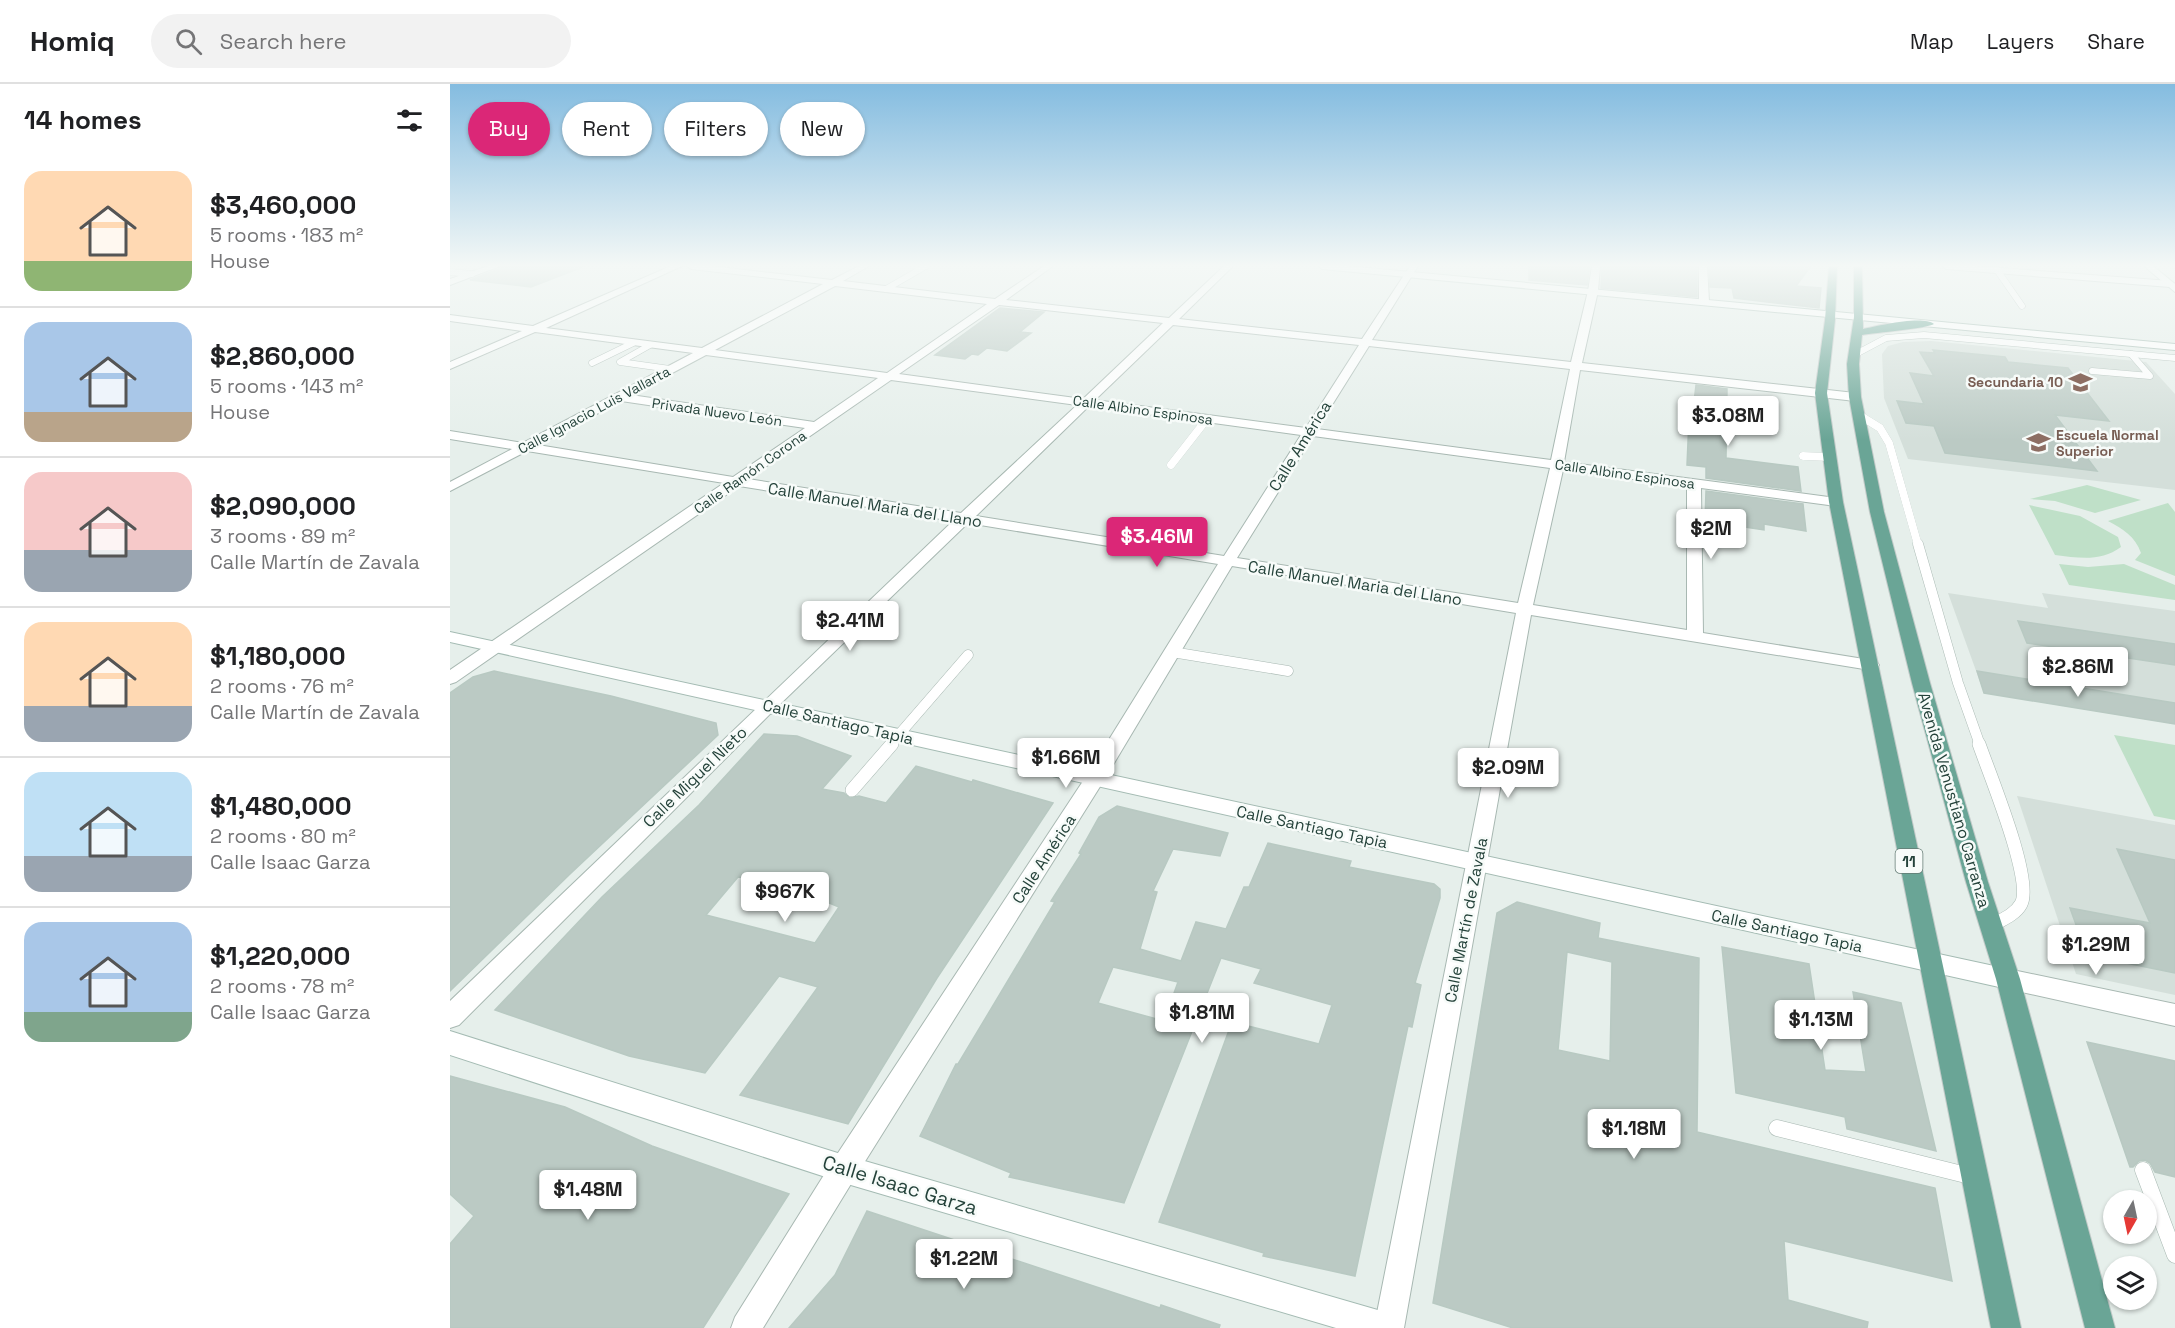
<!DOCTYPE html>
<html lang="en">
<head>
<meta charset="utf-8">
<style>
  :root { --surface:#fff; --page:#f2f2f2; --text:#202124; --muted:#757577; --line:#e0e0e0; --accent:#db2777 }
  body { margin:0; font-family:"Space Grotesk",sans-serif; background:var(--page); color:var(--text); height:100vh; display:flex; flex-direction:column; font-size:22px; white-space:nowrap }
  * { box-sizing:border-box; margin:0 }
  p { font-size:20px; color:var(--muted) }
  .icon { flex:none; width:33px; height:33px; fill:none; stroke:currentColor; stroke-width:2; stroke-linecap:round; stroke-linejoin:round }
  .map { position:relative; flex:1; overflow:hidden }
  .details { display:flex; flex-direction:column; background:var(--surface); width:450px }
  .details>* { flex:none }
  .banner { position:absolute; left:18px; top:18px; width:570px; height:54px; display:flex; gap:12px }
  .needle { width:39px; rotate:189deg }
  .tools { position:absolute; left:1653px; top:1106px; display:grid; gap:12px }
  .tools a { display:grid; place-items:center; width:54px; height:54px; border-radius:50%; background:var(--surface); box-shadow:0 2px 4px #0004; font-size:30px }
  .price { position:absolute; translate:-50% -51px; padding:0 14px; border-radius:6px; background:#fff; color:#222; font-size:20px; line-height:39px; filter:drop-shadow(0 2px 3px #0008) }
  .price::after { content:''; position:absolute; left:50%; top:36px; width:18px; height:14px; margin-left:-9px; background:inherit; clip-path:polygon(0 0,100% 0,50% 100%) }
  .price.selected { background:var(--accent); color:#fff }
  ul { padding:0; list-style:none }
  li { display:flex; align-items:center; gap:18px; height:150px; padding:0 24px }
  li+li { border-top:2px solid var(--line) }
  li span { display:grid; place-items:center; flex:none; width:168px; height:120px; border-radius:18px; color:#555 }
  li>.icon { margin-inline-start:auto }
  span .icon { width:72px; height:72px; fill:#fffc; stroke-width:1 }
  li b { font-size:26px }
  h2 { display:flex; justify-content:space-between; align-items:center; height:72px; padding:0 24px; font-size:26px }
  .tag { padding:0 21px; border-radius:27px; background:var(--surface); box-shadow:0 2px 4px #0004; font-size:21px; line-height:54px }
  .tag.selected { background:var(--accent); color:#fff }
  header { display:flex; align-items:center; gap:36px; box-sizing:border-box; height:84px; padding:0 30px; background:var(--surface); border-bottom:2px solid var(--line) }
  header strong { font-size:28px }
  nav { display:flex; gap:33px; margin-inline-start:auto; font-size:21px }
  .search { width:420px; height:54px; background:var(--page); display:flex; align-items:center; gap:15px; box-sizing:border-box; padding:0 21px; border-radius:33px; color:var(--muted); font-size:22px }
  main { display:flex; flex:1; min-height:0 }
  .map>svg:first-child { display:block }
</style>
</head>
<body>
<header>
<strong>Homiq</strong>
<div class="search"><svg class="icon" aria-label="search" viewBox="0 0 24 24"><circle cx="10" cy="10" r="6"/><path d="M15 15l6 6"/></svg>Search here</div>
<nav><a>Map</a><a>Layers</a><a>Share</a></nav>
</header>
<main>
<section class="details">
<h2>14 homes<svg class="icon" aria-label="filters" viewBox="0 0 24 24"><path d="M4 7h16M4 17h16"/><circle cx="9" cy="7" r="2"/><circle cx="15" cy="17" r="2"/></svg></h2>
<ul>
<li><span style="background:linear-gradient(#ffd9b3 75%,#8fb573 0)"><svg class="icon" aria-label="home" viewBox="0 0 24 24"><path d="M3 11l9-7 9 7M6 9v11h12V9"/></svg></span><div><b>$3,460,000</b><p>5 rooms · 183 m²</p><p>House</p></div></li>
<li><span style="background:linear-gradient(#a9c7e8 75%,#b9a48a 0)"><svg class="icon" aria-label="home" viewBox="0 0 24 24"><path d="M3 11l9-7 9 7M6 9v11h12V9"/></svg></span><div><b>$2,860,000</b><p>5 rooms · 143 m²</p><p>House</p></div></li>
<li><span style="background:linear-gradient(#f6c9c9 65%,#9aa5b1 0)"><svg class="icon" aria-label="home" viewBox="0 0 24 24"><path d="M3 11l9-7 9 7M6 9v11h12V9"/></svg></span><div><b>$2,090,000</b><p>3 rooms · 89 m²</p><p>Calle Martín de Zavala</p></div></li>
<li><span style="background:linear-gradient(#ffd9b3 70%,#9aa5b1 0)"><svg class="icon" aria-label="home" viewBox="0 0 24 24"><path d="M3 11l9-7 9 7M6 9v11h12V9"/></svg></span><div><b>$1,180,000</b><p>2 rooms · 76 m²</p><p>Calle Martín de Zavala</p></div></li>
<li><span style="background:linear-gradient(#bfe0f5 70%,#9aa5b1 0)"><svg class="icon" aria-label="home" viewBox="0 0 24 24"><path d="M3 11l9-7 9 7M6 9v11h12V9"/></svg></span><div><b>$1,480,000</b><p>2 rooms · 80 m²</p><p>Calle Isaac Garza</p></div></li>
<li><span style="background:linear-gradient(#a9c7e8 75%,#7fa58c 0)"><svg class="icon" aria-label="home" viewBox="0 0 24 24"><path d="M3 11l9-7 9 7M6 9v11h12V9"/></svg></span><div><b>$1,220,000</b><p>2 rooms · 78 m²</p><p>Calle Isaac Garza</p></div></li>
</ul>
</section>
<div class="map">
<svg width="1725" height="1244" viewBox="0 0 1725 1244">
  <rect width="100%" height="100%" fill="#e6efeb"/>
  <g fill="#d4dfda">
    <path d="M1481,257L1696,278L1725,310V406L1458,375L1434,314L1432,270L1438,262L1453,258Z"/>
    <path d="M1498,509L1598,524L1592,509L1725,527V640L1534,609Z"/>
    <path d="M1567,712L1725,741V911L1626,890Z"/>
  </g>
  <g fill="#bfe0c8">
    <path d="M1637,401L1691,416L1645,429L1605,417L1580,415Z"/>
    <path d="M1718,419L1725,428V492L1685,476L1691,469C1685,452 1673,445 1658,437Z"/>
    <path d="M1579,421L1630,432L1668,453L1671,463C1651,478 1629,474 1605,471Z"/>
    <path d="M1609,480L1638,483L1674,480L1725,501V516L1619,501Z"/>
    <path d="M1664,651L1725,661V736L1704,732Z"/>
  </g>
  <g fill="#bbcac4" stroke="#b8c9c2" stroke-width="1.5" fill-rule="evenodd">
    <path d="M56,182H132L133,183L81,203L20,196Z"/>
    <path d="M1079,182H1140L1137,201L1079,196Z"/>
    <path d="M1152,182H1247V213L1151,204Z"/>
    <path d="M1259,182H1361L1346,202L1371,204L1369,224L1284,214L1282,204L1260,203Z"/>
    <path d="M550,224L594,228L570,248L581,249L557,267L537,264L528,271L522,270L515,275L485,271Z"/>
    <path d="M1483,266L1555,273L1558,278L1618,284L1659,337L1605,331L1647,387L1495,369L1484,342L1456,339L1447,317L1474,320L1460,289L1484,292L1470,268L1485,269Z"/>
    <path d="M1246,301L1277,305L1276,374L1348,383L1351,407L1256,394V383L1237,381L1239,335L1242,336Z"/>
    <path d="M1256,407L1353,420L1356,447L1314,440V446L1255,437Z"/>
    <path d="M1568,537L1725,560V581L1577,559Z"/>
    <path d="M44,587L161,612L266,639L268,651L120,790L0,907V609L23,593Z"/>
    <path d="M1527,587L1725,619V640L1534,609Z"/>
    <path d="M314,650L347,652L401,672L372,705L394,709L400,714L409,712L436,719L466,682L522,698L523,696L603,719L487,894L398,1040L290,1011L368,903L329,892L255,989L179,972L45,926L152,813L249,721ZM288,793L331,799L389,823L365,859L256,831Z"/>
    <path d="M667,722L778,749L770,772L723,765L703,807L707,808L690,865L731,877L746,838L776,845L794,803H799L818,759L901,777L899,783L984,800L990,805V814L965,899L971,901L962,943L958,942L905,1192L813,1172L814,1169L709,1138L782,938L869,960L882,921L804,899L811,885L771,874L674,1119L559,1093L561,1089L470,1052L506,980H508L605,818L601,817L631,770L629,769L649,733ZM663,883L728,898L714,937L648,919Z"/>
    <path d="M1667,765L1725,776V889L1637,871L1620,824L1700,839Z"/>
    <path d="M1067,818L1150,839L1148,854L1249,874L1247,1048L1485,1104L1502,1197L1334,1157L1338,1216L1418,1238L1417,1244H1063L983,1219L1047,829ZM1117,868L1162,878L1160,977L1108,966Z"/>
    <path d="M1272,863L1359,880L1375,986L1416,988L1403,908L1451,919L1486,1067L1397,1045L1395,1033L1286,1009Z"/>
    <path d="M1637,958L1725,977V1093L1705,1088L1700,1079L1695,1076L1689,1077L1683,1083H1680Z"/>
    <path d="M0,992L115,1023L202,1062L339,1110L253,1244H0V1160L24,1132L0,1110Z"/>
    <path d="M417,1127L710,1224L711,1221L770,1241L769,1244H339L385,1191Z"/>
  </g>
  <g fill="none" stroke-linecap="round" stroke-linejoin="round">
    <defs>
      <g id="lane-far4">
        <path d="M1547,186L1572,222"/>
        <path d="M0,188L22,190"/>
        <path d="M436,205L476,182"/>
        <path d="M200,261L170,278L220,285"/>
        <path d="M1404,271L1436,254L1474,251L1725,274"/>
        <path d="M142,279L183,259"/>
        <path d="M1642,287L1700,292L1681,270"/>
      </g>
      <g id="lane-far3">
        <path d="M1409,331L1430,344L1439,359L1468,461"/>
        <path d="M1353,372L1379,373"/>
        <path d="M721,381L757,335"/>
      </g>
      <g id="lane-far2">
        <path d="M1468,460L1508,599L1530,661"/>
        <path d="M722,568L838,587"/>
        <path d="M440,661L518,571"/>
      </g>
      <g id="lane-far1">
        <path d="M1529,660C1539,689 1584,797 1571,820C1565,831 1551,836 1541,842"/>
        <path d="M402,706L442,660"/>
      </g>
      <g id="lane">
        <path d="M1327,1044L1524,1093"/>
        <path d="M1693,1086L1725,1171"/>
      </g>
      <g id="street">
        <path d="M38,182H50L0,201V195Z"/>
        <path d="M221,182H232L96,244L252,264L373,200L241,185L237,182H261L382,196L409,182H419L393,197L545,215L594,182H603L556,216L719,234L774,182H783L729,235L912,255L960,182H968L922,256L1121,278L1138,207L1142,182H1150L1148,207L1132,279L1405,309L1411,313L1405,317L1130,286L1114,378L1386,414L1393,418L1386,422L1251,404L1253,549L1420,576L1426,577L1429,581L1426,585L1420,586L1081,531L954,1244H924L1066,529L782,482L651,701L404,1095L313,1244H281L285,1233L384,1075L637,691L768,480L518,439L324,626L9,941L0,944V917L503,437L289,402L6,598L0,600V586L274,399L77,367L0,407V398L62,365L0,355V347L73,359L243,269L85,248L0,285V278L72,247L0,237V231L83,242ZM385,202L537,220L437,289L265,266ZM549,221L713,239L633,315L449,290ZM723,241L909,261L856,344L645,316ZM919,262L1120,285L1101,376L867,345ZM256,271L428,294L364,338L181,311ZM441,296L627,321L511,429L298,395ZM171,317L355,344L283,393L88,361ZM639,322L851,351L774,472L526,432ZM863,352L1100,384L1068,519L787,474ZM1113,386L1237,402V546L1083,521Z"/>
        <path d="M1249,182H1257L1259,217L1254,220L1249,217Z"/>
        <path d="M1492,182H1525L1720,197L1725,200L1720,203L1496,185Z"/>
        <path d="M1558,885L1725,920V942L1558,905L1550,902L1546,895L1550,888Z"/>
      </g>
      <g id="secondary">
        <path d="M868,182H897L1725,260V266L872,185Z"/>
        <path d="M1694,182H1703L1725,200V208Z"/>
        <path d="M0,548L1558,885L1566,888L1570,895L1566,902L1558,905L0,558Z"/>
        <path d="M0,947L394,1071L938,1229L949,1233L953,1244H886L394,1099L0,971Z"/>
      </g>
      <g id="primary">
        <path d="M1379,182H1387L1385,236L1377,309L1393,418L1571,1244H1541L1379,418L1365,309L1375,236Z"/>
        <path d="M1404,182H1412L1413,245C1428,242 1472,231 1484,240C1479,244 1424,249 1412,251L1409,280L1411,313L1434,428L1480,599L1538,798L1570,895L1665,1244H1635L1546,895L1516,798L1462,599L1420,428L1399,313L1397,280L1404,233Z"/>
      </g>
    </defs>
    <use href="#lane-far4" stroke="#a8b8b2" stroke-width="7"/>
    <use href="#lane-far3" stroke="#a8b8b2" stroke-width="8"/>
    <use href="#lane-far2" stroke="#a8b8b2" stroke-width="11"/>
    <use href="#lane-far1" stroke="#a8b8b2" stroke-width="14"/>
    <use href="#lane" stroke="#a8b8b2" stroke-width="17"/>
    <use href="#street" stroke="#a8b8b2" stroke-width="2"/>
    <use href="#secondary" stroke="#a4bbb3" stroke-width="2"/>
    <use href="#primary" stroke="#c2cac8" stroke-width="2"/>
    <use href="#lane-far4" stroke="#fff" stroke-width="6"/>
    <use href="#lane-far3" stroke="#fff" stroke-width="8"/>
    <use href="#lane-far2" stroke="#fff" stroke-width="10"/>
    <use href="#lane-far1" stroke="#fff" stroke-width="13"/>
    <use href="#lane" stroke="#fff" stroke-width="16"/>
    <use href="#street" fill="#fff" fill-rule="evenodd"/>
    <use href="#secondary" fill="#fff" fill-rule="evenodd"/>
    <use href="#primary" fill="#6aa596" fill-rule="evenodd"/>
  </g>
  <linearGradient id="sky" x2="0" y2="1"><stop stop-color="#84bce0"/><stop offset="0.51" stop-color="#f4f8f6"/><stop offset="1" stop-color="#f4f8f6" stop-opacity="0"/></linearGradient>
  <rect width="1725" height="356" fill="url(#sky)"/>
  <defs>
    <symbol id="school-bare" viewBox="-9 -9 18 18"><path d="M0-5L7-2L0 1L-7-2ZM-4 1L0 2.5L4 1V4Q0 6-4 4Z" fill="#8d6e63" stroke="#f7fbf9" stroke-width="2.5" paint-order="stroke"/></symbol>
  </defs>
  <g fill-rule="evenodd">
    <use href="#school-bare" x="1614" y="282" width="33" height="33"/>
    <use href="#school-bare" x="1572" y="342" width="33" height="33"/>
  </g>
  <g text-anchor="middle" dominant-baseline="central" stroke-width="5" stroke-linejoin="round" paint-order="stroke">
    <g font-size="14" font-weight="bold" fill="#785e54" stroke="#f7fbf9" text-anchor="end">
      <text x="1613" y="298">Secundaria 10</text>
      <text x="1606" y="351" text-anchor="start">Escuela Normal<tspan x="1606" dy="16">Superior</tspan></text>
    </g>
    <g font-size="14" fill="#24423a" stroke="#f7fbf9">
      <text transform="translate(144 326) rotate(-28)">Calle Ignacio Luis Vallarta</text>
      <text transform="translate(693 326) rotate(8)">Calle Albino Espinosa</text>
      <text transform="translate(267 328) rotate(8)">Privada Nuevo León</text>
      <text transform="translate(300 388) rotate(-35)">Calle Ramón Corona</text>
      <text transform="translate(1175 390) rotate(8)">Calle Albino Espinosa</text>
    </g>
    <rect fill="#f7fbf9" stroke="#637a73" stroke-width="1.5" x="1445.5" y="765" width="27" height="24" rx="4.5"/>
    <g font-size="15" font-weight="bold" fill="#24423a">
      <text x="1459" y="777">11</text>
    </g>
    <g font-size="16" fill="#24423a" stroke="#f7fbf9">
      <text transform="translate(850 362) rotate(-58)">Calle América</text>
      <text transform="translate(425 421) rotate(9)">Calle Manuel Maria del Llano</text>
      <text transform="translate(905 499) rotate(9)">Calle Manuel Maria del Llano</text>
      <text transform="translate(388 638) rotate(13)">Calle Santiago Tapia</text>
      <text transform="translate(245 693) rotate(-44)">Calle Miguel Nieto</text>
      <text transform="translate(1504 716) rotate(74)">Avenida Venustiano Carranza</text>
      <text transform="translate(862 743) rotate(12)">Calle Santiago Tapia</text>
      <text transform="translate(594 775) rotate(-57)">Calle América</text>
      <text transform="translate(1016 836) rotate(-79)">Calle Martín de Zavala</text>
      <text transform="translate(1337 847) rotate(12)">Calle Santiago Tapia</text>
    </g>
    <g font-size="20" fill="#24423a" stroke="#f7fbf9">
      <text transform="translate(450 1101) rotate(17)">Calle Isaac Garza</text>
    </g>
  </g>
</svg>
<div class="tools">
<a><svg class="needle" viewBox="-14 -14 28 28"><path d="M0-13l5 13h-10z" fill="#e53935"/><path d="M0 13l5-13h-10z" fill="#757577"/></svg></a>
<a><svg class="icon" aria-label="layers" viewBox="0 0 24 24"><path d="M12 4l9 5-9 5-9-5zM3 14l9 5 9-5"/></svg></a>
</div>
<b class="price" style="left:1278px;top:363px">$3.08M</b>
<b class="price" style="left:1261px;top:476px">$2M</b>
<b class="price selected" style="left:707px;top:484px">$3.46M</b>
<b class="price" style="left:400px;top:568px">$2.41M</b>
<b class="price" style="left:1628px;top:614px">$2.86M</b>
<b class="price" style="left:616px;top:705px">$1.66M</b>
<b class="price" style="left:1058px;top:715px">$2.09M</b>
<b class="price" style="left:335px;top:839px">$967K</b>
<b class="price" style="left:1646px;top:892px">$1.29M</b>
<b class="price" style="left:752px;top:960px">$1.81M</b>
<b class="price" style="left:1371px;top:967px">$1.13M</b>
<b class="price" style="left:1184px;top:1076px">$1.18M</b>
<b class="price" style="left:138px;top:1137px">$1.48M</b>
<b class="price" style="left:514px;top:1206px">$1.22M</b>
<div class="banner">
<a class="tag selected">Buy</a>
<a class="tag">Rent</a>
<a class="tag">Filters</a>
<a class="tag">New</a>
</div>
</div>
</main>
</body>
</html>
